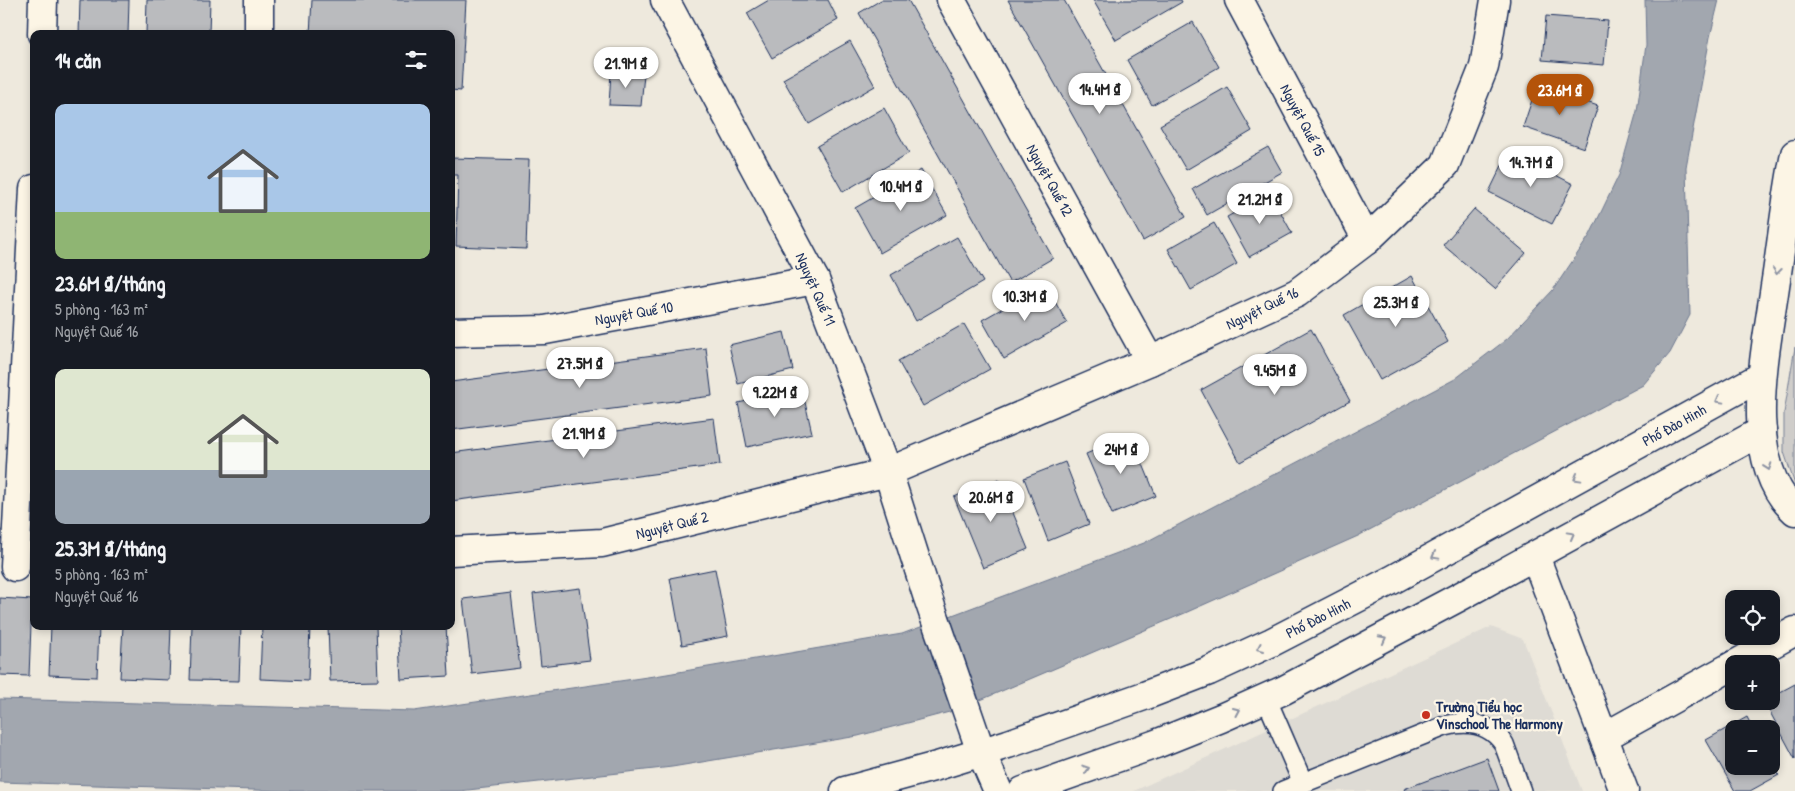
<!DOCTYPE html>
<html lang="vi">
<head>
<meta charset="utf-8">
<style>
  :root { --surface:#171b24; --page:#242831; --text:#f1f3f6; --muted:#9ea1a6; --accent:#b45309 }
  body { margin:0; font-family:"Patrick Hand",sans-serif; background:var(--page); color:var(--text); height:100vh; display:flex; flex-direction:column; font-size:19px; white-space:nowrap }
  * { box-sizing:border-box; margin:0 }
  p { font-size:16px; color:var(--muted) }
  .icon { flex:none; width:28px; height:28px; fill:none; stroke:currentColor; stroke-width:2; stroke-linecap:round; stroke-linejoin:round }
  .map { position:relative; flex:1; overflow:hidden }
  .panel { position:absolute; left:30px; top:30px; width:425px; height:600px; display:flex; flex-direction:column; background:var(--surface); border-radius:10px; box-shadow:0 2px 8px #0003 }
  .panel>* { flex:none }
  .tools { position:absolute; left:1725px; top:590px; display:grid; gap:10px }
  .tools a { display:grid; place-items:center; width:55px; height:55px; border-radius:10px; background:var(--surface); box-shadow:0 2px 8px #0003; font-size:25px }
  .price { position:absolute; translate:-50% -42px; padding:0 11px; border-radius:18px; background:#fff; color:#222; font-size:16px; line-height:32px; filter:drop-shadow(0 1px 2px #0008) }
  .price::after { content:''; position:absolute; left:50%; top:30px; width:15px; height:11px; margin-left:-8px; background:inherit; clip-path:polygon(0 0,100% 0,50% 100%) }
  .price.on { background:var(--accent); color:#fff }
  ul { padding:0; list-style:none }
  li { display:grid; align-content:center; gap:10px; height:265px; padding:0 25px }
  li span { display:grid; place-items:center; height:155px; border-radius:10px; color:#555 }
  li>.icon { margin-inline-start:auto }
  span .icon { width:90px; height:90px; fill:#fffc; stroke-width:1 }
  li b { font-size:21px }
  h2 { display:flex; justify-content:space-between; align-items:center; height:60px; padding:0 25px; font-size:21px }
  .map>svg:first-child { display:block }
</style>
</head>
<body>
<div class="map">
<svg width="1795" height="791" viewBox="0 0 1795 791">
  <rect width="100%" height="100%" fill="#eee9dd"/>
  <filter id="ink" filterUnits="userSpaceOnUse"><feTurbulence type="fractalNoise" baseFrequency=".02" numOctaves="2"/><feDisplacementMap in="SourceGraphic" scale="10" xChannelSelector="R" yChannelSelector="G"/><feConvolveMatrix kernelMatrix="1 2 1 2 8 2 1 2 1" color-interpolation-filters="sRGB"/></filter>
  <g filter="url(#ink)">
    <path fill="#dedbd4" d="M1491,627L1523,639L1582,791H1134Z"/>
    <path fill="#cfcdca" stroke="#757e94" d="M1795,347V485L1784,452V413Z"/>
    <path fill="#a2a7af" stroke="#6c778f" d="M1645,0H1719L1710,37L1686,167L1690,315L1670,353L1643,385L1358,536L1185,613L957,710L858,736L672,767L459,791H285L0,782V699L414,711L661,675L902,634L1144,543L1455,379L1507,339L1553,290L1590,235L1619,175L1637,111L1646,45Z"/>
    <g fill="#babbbe" stroke="#1b2f5e">
      <path d="M80,0H129L128,34H79Z"/>
      <path d="M147,0H210L209,34H146Z"/>
      <path d="M312,0H466L461,91L451,90V34H310Z"/>
      <path d="M769,0H828L838,20L772,58L747,13Z"/>
      <path d="M881,0H908L1053,258L1010,283L859,13Z"/>
      <path d="M1008,0H1064L1186,217L1143,241Z"/>
      <path d="M1093,0H1181L1182,2L1116,40Z"/>
      <path d="M1546,16L1608,21L1604,65L1542,60Z"/>
      <path d="M1193,22L1219,67L1152,105L1127,60Z"/>
      <path d="M850,41L875,86L809,124L783,79Z"/>
      <path d="M611,72L644,74L641,106L609,105Z"/>
      <path d="M1537,85L1598,106L1584,148L1523,127Z"/>
      <path d="M1227,87L1252,131L1186,170L1160,125Z"/>
      <path d="M884,108L909,153L843,192L817,146Z"/>
      <path d="M1268,147L1282,172L1207,215L1193,189Z"/>
      <path d="M1509,151L1573,184L1552,224L1489,192Z"/>
      <path d="M451,158L529,160L526,249L456,246L458,175H451Z"/>
      <path d="M921,170L947,215L880,253L855,208Z"/>
      <path d="M1270,193L1292,233L1249,257L1227,217Z"/>
      <path d="M1474,209L1526,253L1495,289L1443,245Z"/>
      <path d="M1214,223L1237,264L1191,290L1168,249Z"/>
      <path d="M957,237L983,282L916,321L891,275Z"/>
      <path d="M1412,276L1448,342L1380,380L1344,315Z"/>
      <path d="M1045,284L1067,323L1004,359L982,320Z"/>
      <path d="M964,324L990,369L923,406L898,361Z"/>
      <path d="M1311,329L1350,401L1240,462L1201,390Z"/>
      <path d="M784,332L793,370L738,384L729,345Z"/>
      <path d="M706,348L712,396L451,430V382Z"/>
      <path d="M802,389L812,433L747,447L738,403Z"/>
      <path d="M714,418L720,465L451,501V453Z"/>
      <path d="M1131,435L1156,496L1112,514L1086,454Z"/>
      <path d="M1065,462L1089,524L1048,541L1024,478Z"/>
      <path d="M999,479L1028,549L983,568L954,497Z"/>
      <path d="M715,569L728,636L682,645L670,578Z"/>
      <path d="M580,588L590,660L541,666L533,594Z"/>
      <path d="M511,593L520,668L472,674L463,599Z"/>
      <path d="M0,598L32,600L29,676L0,675Z"/>
      <path d="M51,626H99L97,677L49,675Z"/>
      <path d="M123,626H171L169,680L120,678Z"/>
      <path d="M192,626H241L239,681L190,680Z"/>
      <path d="M262,626H310L308,681L260,679Z"/>
      <path d="M328,626H376L378,680L330,681Z"/>
      <path d="M398,626H446L449,676L401,679Z"/>
      <path d="M1795,684V759L1764,701H1771V697Z"/>
      <path d="M1747,717L1753,729H1734V766H1771V762L1779,775L1750,791H1735L1706,740Z"/>
      <path d="M1487,758L1499,791H1405L1404,789Z"/>
    </g>
    <g fill="none" stroke-linecap="round" stroke-linejoin="round">
      <defs>
        <g id="service">
          <path d="M1266,698L1303,783"/>
          <path d="M1283,791L1445,726C1468,720 1490,723 1504,744L1521,791"/>
        </g>
        <g id="minor">
          <path d="M665,0L815,280L888,472L927,595L981,752"/>
          <path d="M951,0L1150,361"/>
          <path d="M1239,0L1367,240"/>
          <path d="M42,34L43,0"/>
          <path d="M259,34V0"/>
          <path d="M451,332L545,330L815,280"/>
          <path d="M451,551L602,543L888,472L1150,361L1297,293L1367,240L1445,165L1484,67L1495,0"/>
          <path d="M1535,556L1624,791"/>
          <path d="M15,567L34,189"/>
          <path d="M1736,664L1795,631"/>
          <path d="M1604,737L1734,665"/>
        </g>
        <g id="tertiary">
          <path d="M981,752L998,791"/>
          <path d="M845,791L937,766L1008,744L1144,696L1209,671L1272,642L1392,580L1762,376"/>
          <path d="M1023,791L1156,744L1221,718L1284,690L1461,596L1762,431"/>
        </g>
        <path id="primary" d="M1795,154C1786,198 1782,242 1775,286C1766,351 1740,461 1795,511"/>
      </defs>
      <use href="#service" stroke="#1b2f5e" stroke-width="22"/>
      <use href="#minor" stroke="#1b2f5e" stroke-width="31"/>
      <use href="#tertiary" stroke="#1b2f5e" stroke-width="31"/>
      <use href="#primary" stroke="#1b2f5e" stroke-width="31"/>
      <use href="#service" stroke="#fcf5e5" stroke-width="19"/>
      <use href="#minor" stroke="#fcf5e5" stroke-width="28"/>
      <use href="#tertiary" stroke="#fcf5e5" stroke-width="28"/>
      <use href="#primary" stroke="#fcf5e5" stroke-width="28"/>
    </g>
    <defs><path id="oneway-chevron" d="M-2-3.5L2.5 0L-2 3.5" fill="none" stroke-width="1.6" stroke-linecap="round" stroke-linejoin="round" transform="scale(1.25)"/></defs>
    <g stroke="#8c92a2">
      <use href="#oneway-chevron" transform="translate(1777 271) rotate(97)"/>
      <use href="#oneway-chevron" transform="translate(1719 400) rotate(151)"/>
      <use href="#oneway-chevron" transform="translate(1768 467) rotate(71)"/>
      <use href="#oneway-chevron" transform="translate(1577 478) rotate(151)"/>
      <use href="#oneway-chevron" transform="translate(1571 535) rotate(-29)"/>
      <use href="#oneway-chevron" transform="translate(1435 556) rotate(151)"/>
      <use href="#oneway-chevron" transform="translate(1383 639) rotate(-28)"/>
      <use href="#oneway-chevron" transform="translate(1260 648) rotate(156)"/>
      <use href="#oneway-chevron" transform="translate(1237 711) rotate(-24)"/>
      <use href="#oneway-chevron" transform="translate(1086 769) rotate(-18)"/>
    </g>
  </g>
  <circle fill="#c8321e" stroke="#fcf5e5" stroke-width="2" cx="1426" cy="715" r="5"/>
  <g text-anchor="middle" dominant-baseline="central" stroke-width="4.5" stroke-linejoin="round" paint-order="stroke">
    <g font-size="15" fill="#1b2f5e" stroke="#fcf5e5">
      <text transform="translate(1303 120) rotate(62)">Nguyệt Quế 15</text>
      <text transform="translate(1050 180) rotate(61)">Nguyệt Quế 12</text>
      <text transform="translate(816 289) rotate(66)">Nguyệt Quế 11</text>
      <text transform="translate(1262 308) rotate(-26)">Nguyệt Quế 16</text>
      <text transform="translate(634 313) rotate(-10)">Nguyệt Quế 10</text>
      <text transform="translate(1674 425) rotate(-29)">Phố Đào Hinh</text>
      <text transform="translate(672 525) rotate(-14)">Nguyệt Quế 2</text>
      <text transform="translate(1318 618) rotate(-27)">Phố Đào Hinh</text>
    </g>
    <g font-size="15" font-weight="bold" fill="#1b2f5e" stroke="#fcf5e5" text-anchor="start">
      <text x="1436" y="706">Trường Tiểu học<tspan x="1436" dy="17">Vinschool The Harmony</tspan></text>
    </g>
  </g>
</svg>
<div class="tools">
<a><svg class="icon" aria-label="locate" viewBox="0 0 24 24"><circle cx="12" cy="12" r="6"/><path d="M12 2v4M12 18v4M2 12h4M18 12h4"/></svg></a>
<a>+</a>
<a>−</a>
</div>
<b class="price" style="left:626px;top:89px">21.9M ₫</b>
<b class="price" style="left:1100px;top:115px">14.4M ₫</b>
<b class="price on" style="left:1560px;top:116px">23.6M ₫</b>
<b class="price" style="left:1531px;top:188px">14.7M ₫</b>
<b class="price" style="left:901px;top:212px">10.4M ₫</b>
<b class="price" style="left:1260px;top:225px">21.2M ₫</b>
<b class="price" style="left:1025px;top:322px">10.3M ₫</b>
<b class="price" style="left:1396px;top:328px">25.3M ₫</b>
<b class="price" style="left:580px;top:389px">27.5M ₫</b>
<b class="price" style="left:1275px;top:396px">9.45M ₫</b>
<b class="price" style="left:775px;top:418px">9.22M ₫</b>
<b class="price" style="left:584px;top:459px">21.9M ₫</b>
<b class="price" style="left:1121px;top:475px">24M ₫</b>
<b class="price" style="left:991px;top:523px">20.6M ₫</b>
<section class="panel">
<h2>14 căn<svg class="icon" aria-label="filters" viewBox="0 0 24 24"><path d="M4 7h16M4 17h16"/><circle cx="9" cy="7" r="2"/><circle cx="15" cy="17" r="2"/></svg></h2>
<ul>
<li><span style="background:linear-gradient(#a9c7e8 70%,#8fb573 0)"><svg class="icon" aria-label="home" viewBox="0 0 24 24"><path d="M3 11l9-7 9 7M6 9v11h12V9"/></svg></span><div><b>23.6M ₫/tháng</b><p>5 phòng · 163 m²</p><p>Nguyệt Quế 16</p></div></li>
<li><span style="background:linear-gradient(#dfe7d0 65%,#9aa5b1 0)"><svg class="icon" aria-label="home" viewBox="0 0 24 24"><path d="M3 11l9-7 9 7M6 9v11h12V9"/></svg></span><div><b>25.3M ₫/tháng</b><p>5 phòng · 163 m²</p><p>Nguyệt Quế 16</p></div></li>
</ul>
</section>
</div>
</body>
</html>
